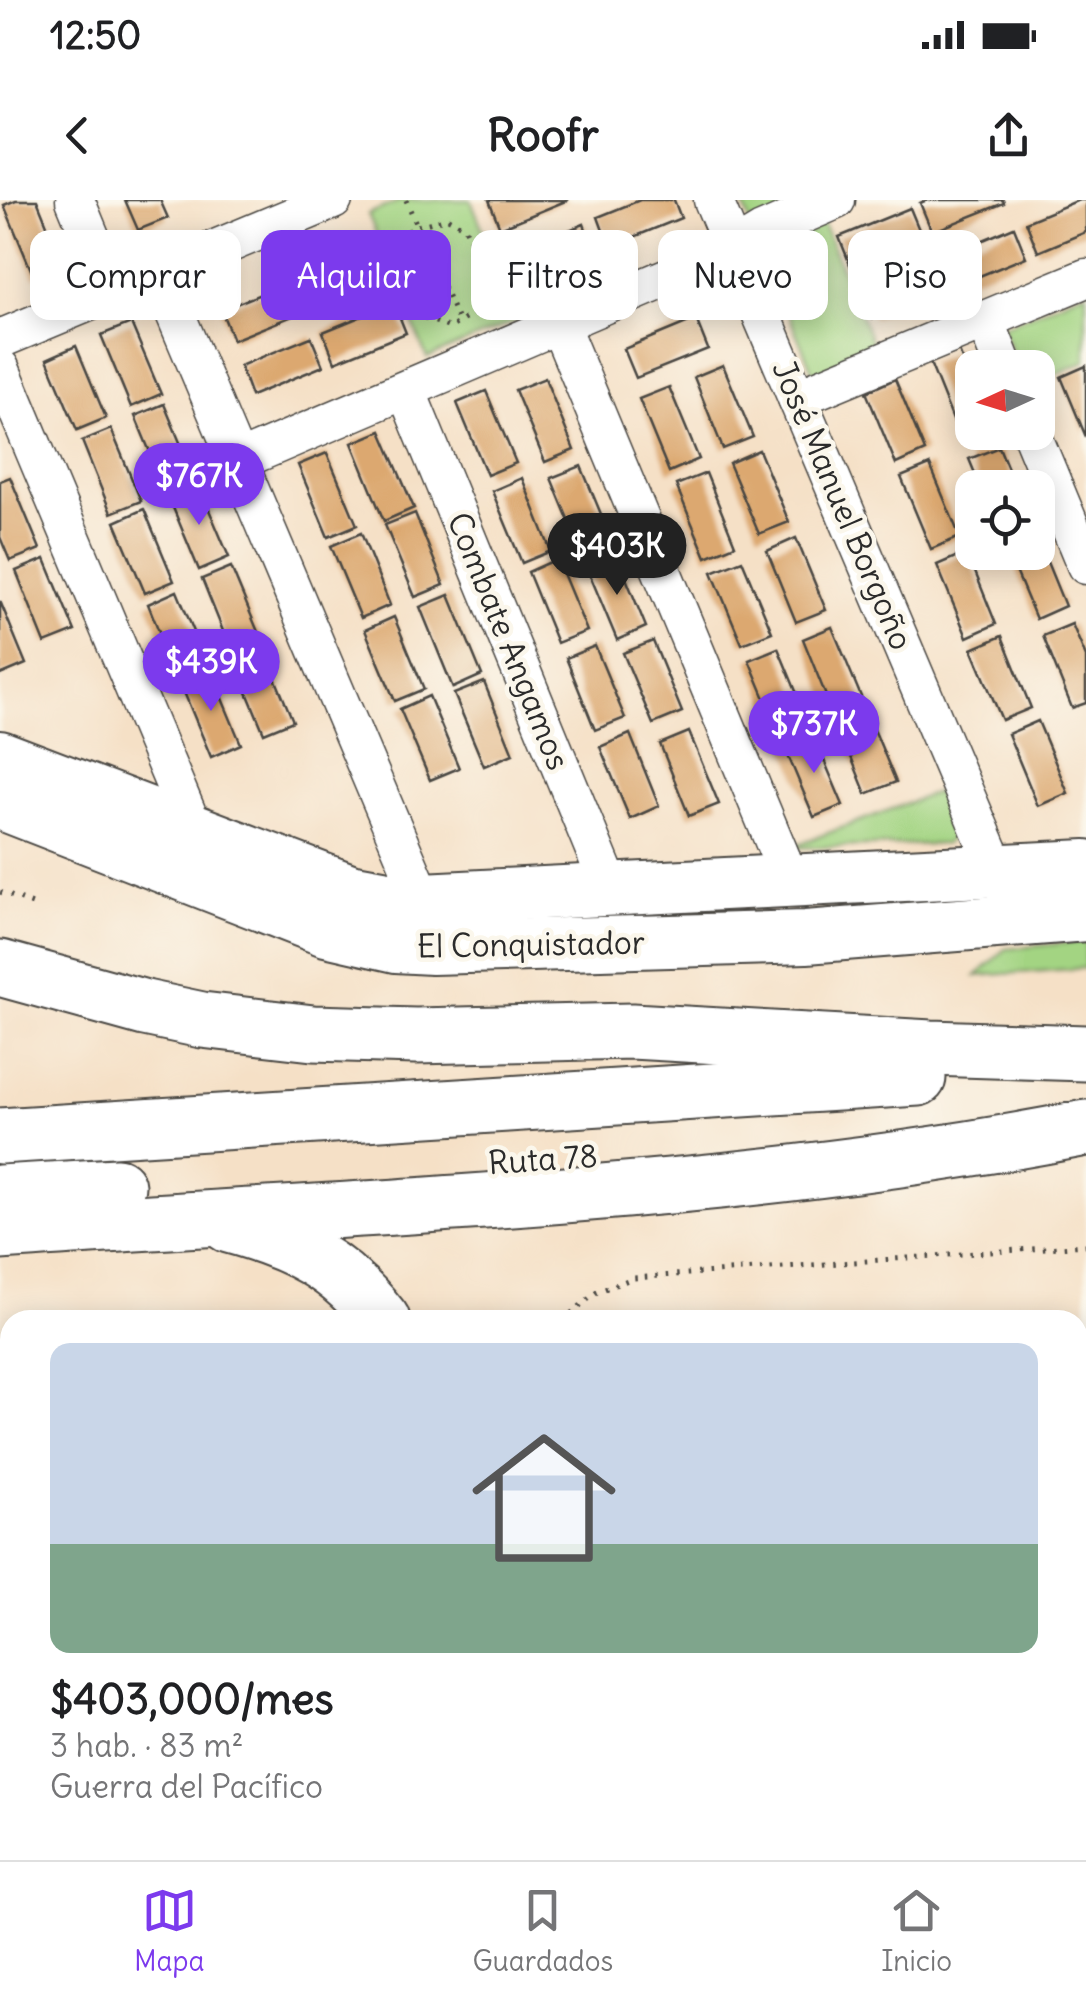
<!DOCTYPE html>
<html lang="es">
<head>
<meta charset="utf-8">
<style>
  :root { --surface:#fff; --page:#f2f2f2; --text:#202124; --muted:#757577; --line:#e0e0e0; --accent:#7c3aed }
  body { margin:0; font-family:Delius,sans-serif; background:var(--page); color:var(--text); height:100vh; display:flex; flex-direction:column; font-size:38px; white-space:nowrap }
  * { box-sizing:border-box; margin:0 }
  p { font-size:32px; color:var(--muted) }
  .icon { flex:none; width:55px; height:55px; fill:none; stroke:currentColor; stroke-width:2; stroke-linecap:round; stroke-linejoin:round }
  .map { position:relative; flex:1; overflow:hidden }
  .panel { position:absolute; left:0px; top:1110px; width:1088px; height:550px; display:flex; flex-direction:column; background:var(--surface); border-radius:30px 30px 0 0; box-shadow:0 5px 25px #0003 }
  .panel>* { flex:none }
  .guide { position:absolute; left:30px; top:30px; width:1028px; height:90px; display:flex; gap:20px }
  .needle { width:65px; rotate:266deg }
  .controls { position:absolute; left:955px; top:150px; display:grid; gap:20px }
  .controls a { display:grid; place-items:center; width:100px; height:100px; border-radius:20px; background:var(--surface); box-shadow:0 5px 25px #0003; font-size:50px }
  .price { position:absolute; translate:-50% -85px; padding:0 22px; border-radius:35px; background:var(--accent); color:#fff; font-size:32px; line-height:65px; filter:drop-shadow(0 2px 5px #0008) }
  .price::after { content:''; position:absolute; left:50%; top:60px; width:30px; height:22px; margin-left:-15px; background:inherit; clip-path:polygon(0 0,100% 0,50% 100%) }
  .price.active { background:#222; color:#fff }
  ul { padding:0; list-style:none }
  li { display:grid; align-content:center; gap:20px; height:530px; padding:0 50px }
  li span { display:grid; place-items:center; height:310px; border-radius:20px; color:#555 }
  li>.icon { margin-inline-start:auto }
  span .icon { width:180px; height:180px; fill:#fffc; stroke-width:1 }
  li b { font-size:42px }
  .chip { padding:0 35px; border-radius:20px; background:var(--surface); box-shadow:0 5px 25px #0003; font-size:35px; line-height:90px }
  .chip.active { background:var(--accent); color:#fff }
  .status { display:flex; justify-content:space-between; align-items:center; height:70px; padding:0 50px; background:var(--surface); direction:ltr }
  .status svg { height:28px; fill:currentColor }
  header { display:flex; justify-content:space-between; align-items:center; height:130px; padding:0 50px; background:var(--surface); font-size:45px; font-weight:700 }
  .menu { display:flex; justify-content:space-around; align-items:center; height:140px; border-top:2px solid var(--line); background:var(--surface); font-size:28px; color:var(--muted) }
  .menu a { display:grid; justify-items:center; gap:5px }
  .menu .active { color:var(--accent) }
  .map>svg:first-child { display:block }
</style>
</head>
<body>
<div class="status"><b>12:50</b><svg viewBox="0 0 49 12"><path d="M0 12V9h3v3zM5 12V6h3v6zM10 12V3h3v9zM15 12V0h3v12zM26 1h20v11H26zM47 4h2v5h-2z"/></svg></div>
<header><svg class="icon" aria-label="back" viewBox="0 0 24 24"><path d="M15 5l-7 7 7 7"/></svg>Roofr<svg class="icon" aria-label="share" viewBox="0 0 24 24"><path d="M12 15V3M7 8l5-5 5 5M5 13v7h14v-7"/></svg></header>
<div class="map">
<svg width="1086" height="1660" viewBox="0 0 1086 1660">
  <rect width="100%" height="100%" fill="#fbf7ec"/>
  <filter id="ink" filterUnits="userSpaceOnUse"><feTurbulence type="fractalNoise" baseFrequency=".01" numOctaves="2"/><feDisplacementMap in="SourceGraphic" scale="20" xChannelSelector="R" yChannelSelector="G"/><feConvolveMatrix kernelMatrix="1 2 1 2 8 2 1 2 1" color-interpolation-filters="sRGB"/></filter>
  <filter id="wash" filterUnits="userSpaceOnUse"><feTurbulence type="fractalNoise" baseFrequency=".0048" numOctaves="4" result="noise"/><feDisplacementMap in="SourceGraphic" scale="40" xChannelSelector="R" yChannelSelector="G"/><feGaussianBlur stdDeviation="2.25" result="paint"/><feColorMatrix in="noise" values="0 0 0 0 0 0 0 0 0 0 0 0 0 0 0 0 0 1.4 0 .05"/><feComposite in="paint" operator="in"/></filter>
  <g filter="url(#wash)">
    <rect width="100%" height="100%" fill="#f5e0c6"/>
    <g fill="#a3d482" stroke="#678056" stroke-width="2.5">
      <path d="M402,0H471L519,120L427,158L368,14Z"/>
      <path d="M741,0H813L876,152L815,178Z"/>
      <path d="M1086,91V161L1038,182V168L1019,167L1001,127Z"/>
      <path d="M937,592L955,631L946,644L788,648Z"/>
      <path d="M1086,741V768L976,776L1006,749Z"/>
    </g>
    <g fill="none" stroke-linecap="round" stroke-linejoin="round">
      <path stroke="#58c2d3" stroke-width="9" d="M99,1650L103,1660"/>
    </g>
    <g id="blocks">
      <g fill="#dca870">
        <path d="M16,0H37L63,64L34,77L4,5Z"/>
        <path d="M125,0H160L168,18L138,30Z"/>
        <path d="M489,0H568L500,28Z"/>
        <path d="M640,0H674L681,18L609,47L598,17Z"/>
        <path d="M927,0H1003L1004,3L932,32L920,3Z"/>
        <path d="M1079,0H1086V32L1038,52L1026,22Z"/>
        <path d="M910,8L922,37L851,67L839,37Z"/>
        <path d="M584,24L595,54L524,82L512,53Z"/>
        <path d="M1014,27L1026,57L955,86L943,57Z"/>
        <path d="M376,47L388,77L316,106L304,77Z"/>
        <path d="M932,60L944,90L873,119L861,89Z"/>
        <path d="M293,81L305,111L233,140L221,110Z"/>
        <path d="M394,103L406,133L335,162L323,132Z"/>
        <path d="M696,119L708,149L636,178L624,149Z"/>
        <path d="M131,123L161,194L131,207L101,135Z"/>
        <path d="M311,137L323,166L251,196L240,166Z"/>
        <path d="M76,146L106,218L77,230L47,159Z"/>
        <path d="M959,151L972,183V230L959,235L930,163Z"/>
        <path d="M723,165L753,237L723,249L694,177Z"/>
        <path d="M1086,166V237L1061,177Z"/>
        <path d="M545,178L574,250L545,262L515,190Z"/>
        <path d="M895,179L925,251L896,264L866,192Z"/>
        <path d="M669,187L699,259L669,272L639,199Z"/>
        <path d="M486,191L516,263L487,275L457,203Z"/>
        <path d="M164,204L194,276L165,288L135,216Z"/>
        <path d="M111,229L141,301L111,313L82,241Z"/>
        <path d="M381,231L414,308L384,321L352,243Z"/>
        <path d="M999,247L1016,288H981L969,259Z"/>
        <path d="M759,250L789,322L759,334L729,263Z"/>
        <path d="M327,253L357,325L328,337L298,265Z"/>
        <path d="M930,265L960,337L931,349L901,277Z"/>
        <path d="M581,266L611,338L581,350L551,278Z"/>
        <path d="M706,273L735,345L706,357L676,285Z"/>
        <path d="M10,277L40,349L10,361L0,337V281Z"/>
        <path d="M522,278L551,351L522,363L492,291Z"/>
        <path d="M199,286L229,357L199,370L169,298Z"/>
        <path d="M144,309L174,381L145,393L115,322Z"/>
        <path d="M415,313L444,385L415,397L385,325Z"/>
        <path d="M361,333L390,405L361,418L331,346Z"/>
        <path d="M796,338L826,410L796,422L767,351Z"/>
        <path d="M1038,340L1065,406L1036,419L1008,352H1038Z"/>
        <path d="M967,352L996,424L967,437L937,365Z"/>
        <path d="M617,356L646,427L617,440L587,368Z"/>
        <path d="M45,359L75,431L45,443L16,371Z"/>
        <path d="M557,359L587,431L557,443L528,372Z"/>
        <path d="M742,360L772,432L742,444L712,372Z"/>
        <path d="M231,367L261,439L231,451L202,379Z"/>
        <path d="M177,391L207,463L177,476L148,404Z"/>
        <path d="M449,395L482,475L453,488L420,407Z"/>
        <path d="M0,401L26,464L0,475Z"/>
        <path d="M394,417L424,489L395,501L365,430Z"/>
        <path d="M1072,424L1086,457V503L1072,508L1043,436Z"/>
        <path d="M832,427L862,499L832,511L803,439Z"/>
        <path d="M1002,436L1031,508L1002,520L972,449Z"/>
        <path d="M653,441L682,512L653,524L623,453Z"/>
        <path d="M595,446L625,518L595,530L566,458Z"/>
        <path d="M778,448L808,520L779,532L749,460Z"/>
        <path d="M263,449L293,521L264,533L234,461Z"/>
        <path d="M211,472L241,544L211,557L181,485Z"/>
        <path d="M484,482L513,554L484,566L454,494Z"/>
        <path d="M429,496L459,568L430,580L400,509Z"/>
        <path d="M866,510L896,582L866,594L837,522Z"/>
        <path d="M1038,521L1068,593L1038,606L1008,534Z"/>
        <path d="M689,532L719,604L689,616L660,544Z"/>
        <path d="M630,534L659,606L630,619L600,547Z"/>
        <path d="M813,534L843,605L814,617L784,546Z"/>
      </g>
    </g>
  </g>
  <g filter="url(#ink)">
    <use href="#blocks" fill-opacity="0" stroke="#494642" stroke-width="2.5"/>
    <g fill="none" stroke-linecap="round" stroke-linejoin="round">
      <defs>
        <g id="street">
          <path d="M75,0L113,92"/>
          <path d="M713,0L1007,693"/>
          <path d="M158,73L423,699L427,721"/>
          <path d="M985,120L1004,168"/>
          <path d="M559,124L791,682"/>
          <path d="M0,139L333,0"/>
          <path d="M0,168L193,628"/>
          <path d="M406,190L612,692"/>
          <path d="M797,198L1086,78"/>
          <path d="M1031,232L1086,365"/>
          <path d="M238,261L734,49L762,32L836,0"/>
        </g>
        <g id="secondary">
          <path d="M0,557L350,690L399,699H423L1086,666"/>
          <path d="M0,603L326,730L396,746L432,748L806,737L1086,715"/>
          <path d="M0,1570L10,1595"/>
          <path d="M33,1650L37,1660"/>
        </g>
        <g id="highway">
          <path d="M0,768L145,808L202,820L313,833L416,836L632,831L931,848L1086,853"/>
          <path d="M0,936L918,878"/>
          <path d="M0,993L117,986"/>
          <path d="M229,1025C295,1043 340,1065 382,1120"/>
          <path d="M0,1032C362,1006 729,998 1086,928"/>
          <path d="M0,1392L10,1399"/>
        </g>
      </defs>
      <use href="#street" stroke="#494642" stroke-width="41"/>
      <use href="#secondary" stroke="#494642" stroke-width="56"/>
      <use href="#highway" stroke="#494642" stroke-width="59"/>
      <g stroke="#494642" stroke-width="5" stroke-dasharray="2.5 8" stroke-linecap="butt">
        <path d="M406,0L460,125"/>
        <path d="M448,18L465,27L489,84L481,109L450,128L418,115L395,58L398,37L417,26Z"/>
        <path d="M0,692L35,705"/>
        <path d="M563,1120L597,1092L633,1078L1086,1045"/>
        <path d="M0,1152L10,1164"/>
        <path d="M0,1190L10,1198"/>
      </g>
      <use href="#street" stroke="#fff" stroke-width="38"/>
      <use href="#secondary" stroke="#fff" stroke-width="52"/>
      <use href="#highway" stroke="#fff" stroke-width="55"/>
    </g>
  </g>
  <g text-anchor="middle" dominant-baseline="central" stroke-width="9" stroke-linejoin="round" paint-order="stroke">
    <g font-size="32" fill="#2b2b2b" stroke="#fbf7ec">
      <text transform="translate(843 305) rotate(67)">José Manuel Borgoño</text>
      <text transform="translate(509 441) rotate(68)">Combate Angamos</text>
      <text transform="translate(531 744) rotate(-1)">El Conquistador</text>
      <text transform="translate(543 959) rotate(-4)">Ruta 78</text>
    </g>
  </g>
</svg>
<div class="controls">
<a><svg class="needle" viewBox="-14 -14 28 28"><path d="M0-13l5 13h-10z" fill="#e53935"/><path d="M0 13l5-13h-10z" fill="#757577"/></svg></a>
<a><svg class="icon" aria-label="locate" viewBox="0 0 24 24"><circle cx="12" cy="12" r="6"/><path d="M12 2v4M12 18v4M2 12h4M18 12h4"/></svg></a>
</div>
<b class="price" style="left:199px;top:328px">$767K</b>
<b class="price active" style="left:617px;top:398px">$403K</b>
<b class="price" style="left:211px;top:514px">$439K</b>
<b class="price" style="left:814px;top:576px">$737K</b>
<div class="guide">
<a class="chip">Comprar</a>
<a class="chip active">Alquilar</a>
<a class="chip">Filtros</a>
<a class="chip">Nuevo</a>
<a class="chip">Piso</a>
</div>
<section class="panel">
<ul>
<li><span style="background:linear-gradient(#c9d6e8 65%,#7fa58c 0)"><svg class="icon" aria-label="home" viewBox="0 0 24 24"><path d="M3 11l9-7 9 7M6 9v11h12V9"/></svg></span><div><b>$403,000/mes</b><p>3 hab. · 83 m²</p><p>Guerra del Pacífico</p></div></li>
</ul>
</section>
</div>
<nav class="menu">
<a class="active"><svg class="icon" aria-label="map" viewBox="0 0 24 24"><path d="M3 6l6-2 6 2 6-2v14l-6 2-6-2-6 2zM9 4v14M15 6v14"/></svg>Mapa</a>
<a><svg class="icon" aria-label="saved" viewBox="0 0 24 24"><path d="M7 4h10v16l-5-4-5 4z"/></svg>Guardados</a>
<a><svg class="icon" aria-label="home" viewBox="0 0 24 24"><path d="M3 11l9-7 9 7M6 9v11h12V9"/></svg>Inicio</a>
</nav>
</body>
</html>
